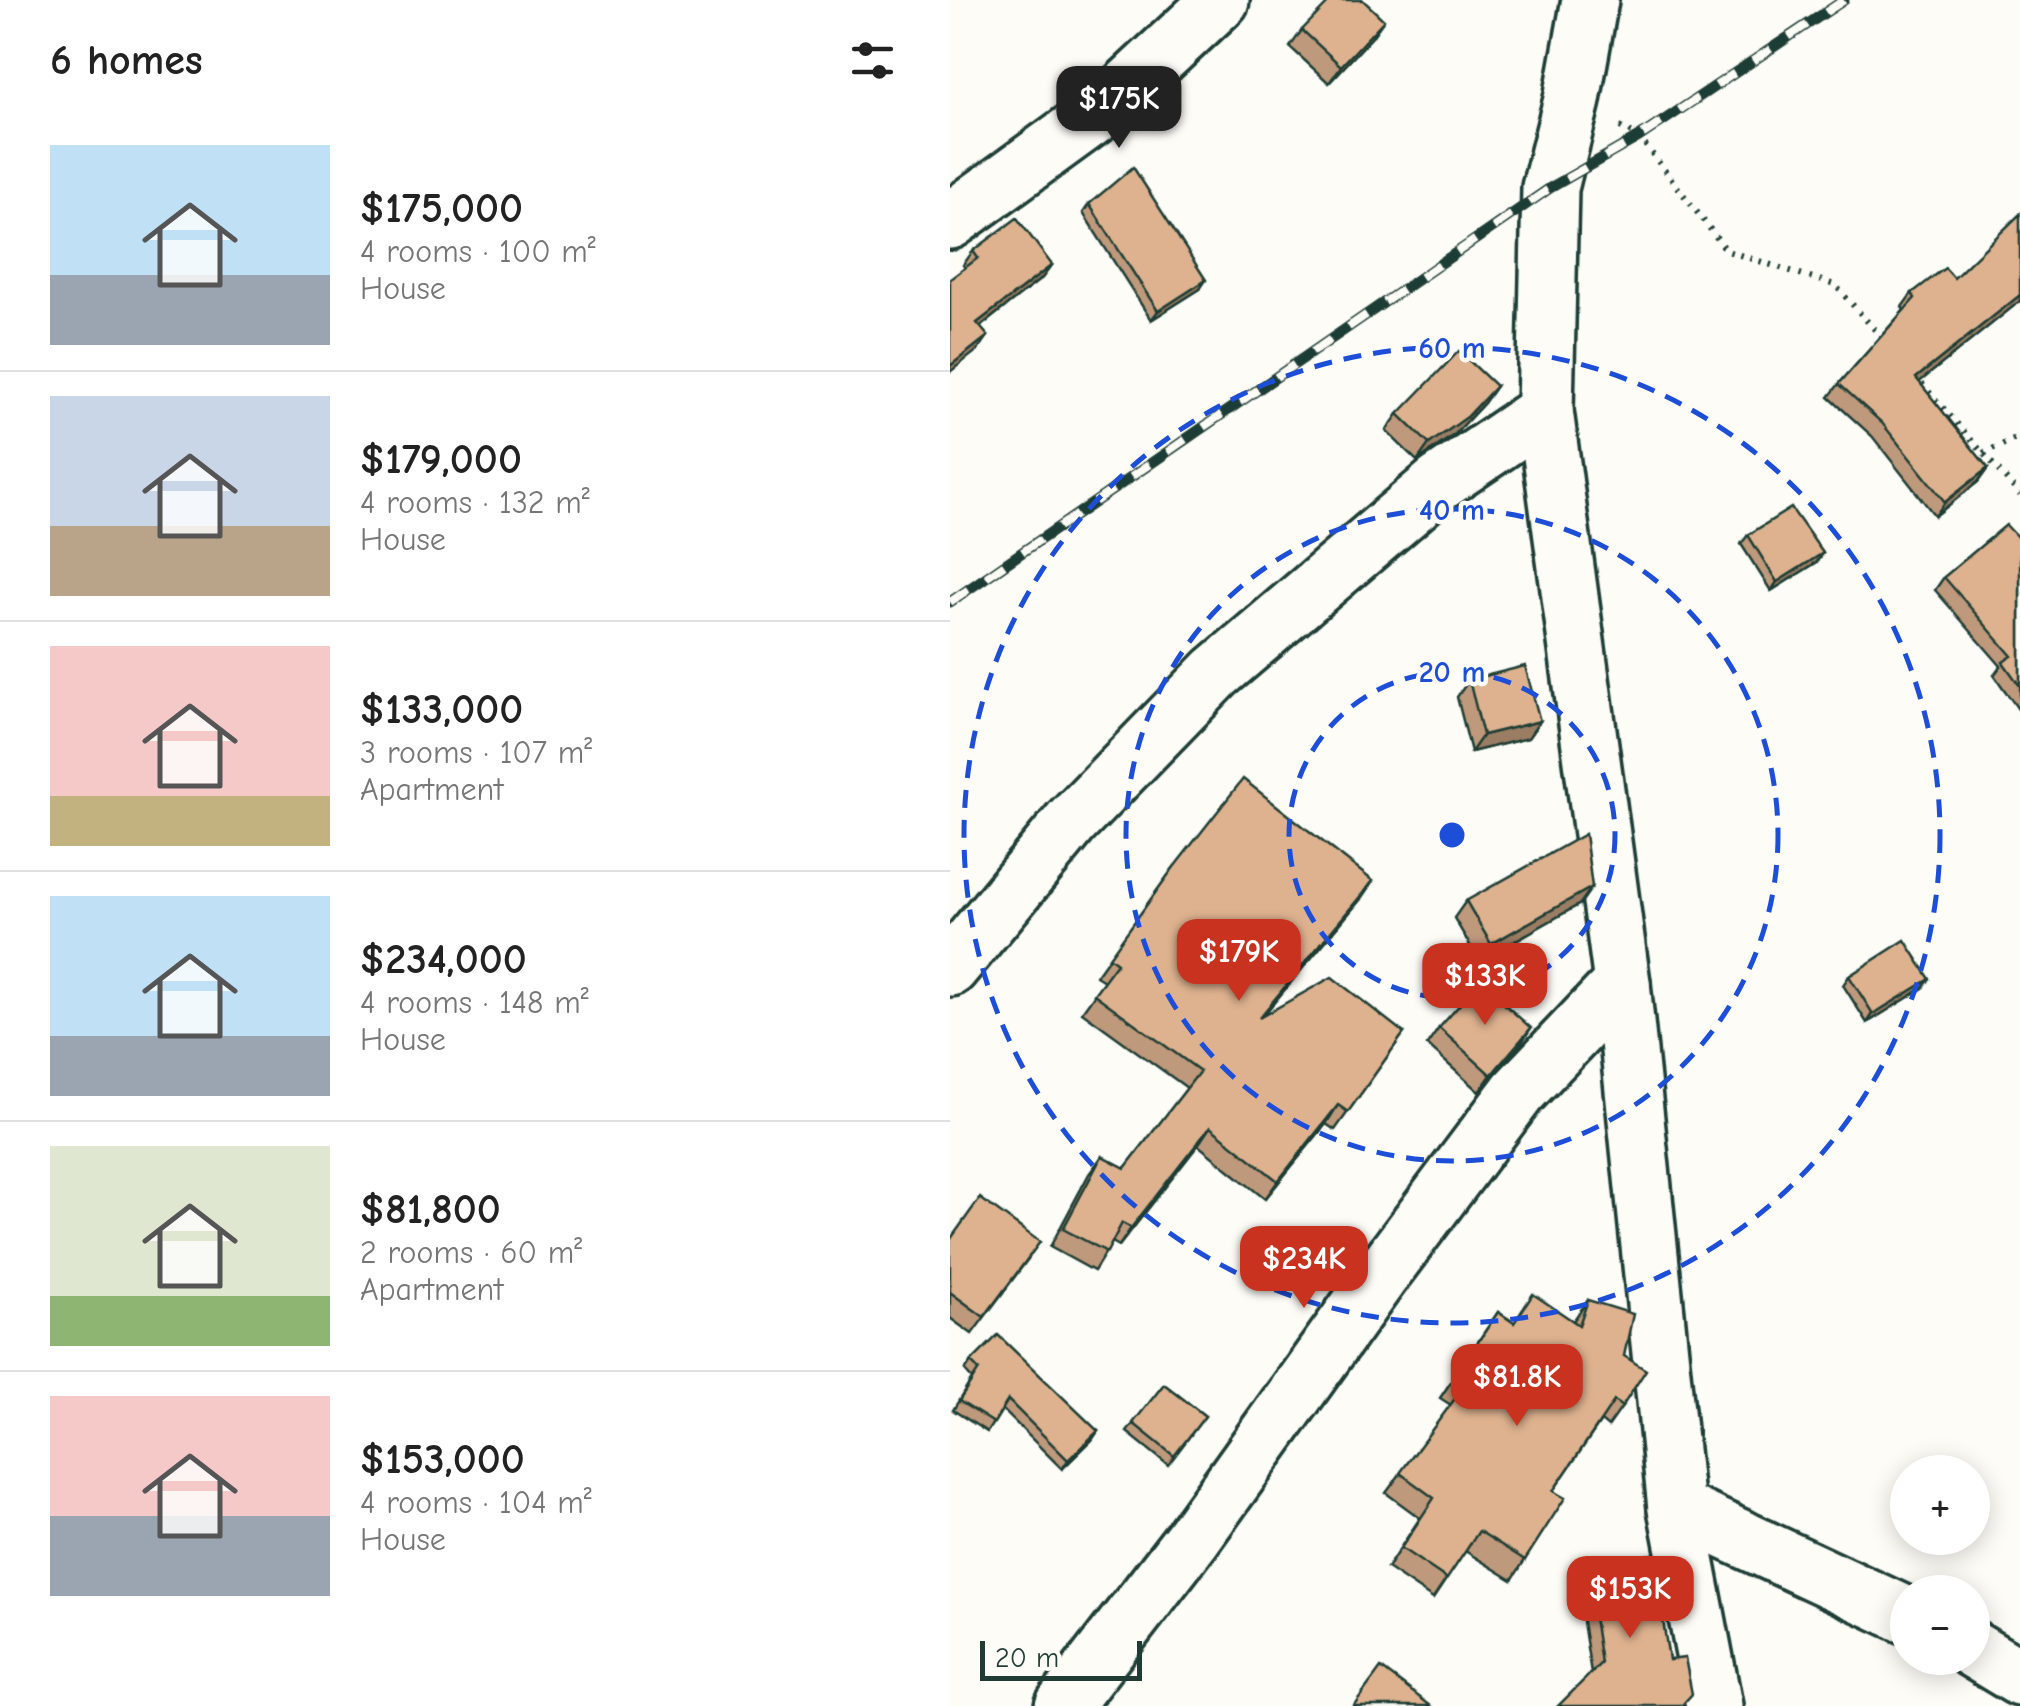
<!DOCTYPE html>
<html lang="en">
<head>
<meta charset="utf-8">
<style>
  :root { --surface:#fff; --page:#f2f2f2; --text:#222; --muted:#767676; --line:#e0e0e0; --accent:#c8321e }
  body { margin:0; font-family:"Comic Neue",sans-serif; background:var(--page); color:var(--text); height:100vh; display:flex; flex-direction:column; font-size:38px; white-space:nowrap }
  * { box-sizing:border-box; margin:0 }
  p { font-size:32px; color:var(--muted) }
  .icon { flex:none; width:55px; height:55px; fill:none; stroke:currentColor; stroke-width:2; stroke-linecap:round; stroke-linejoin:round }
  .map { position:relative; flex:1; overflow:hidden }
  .sheet { display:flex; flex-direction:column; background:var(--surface); width:950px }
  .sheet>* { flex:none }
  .buttons { position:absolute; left:940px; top:1455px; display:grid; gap:20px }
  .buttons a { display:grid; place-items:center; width:100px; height:100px; border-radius:50%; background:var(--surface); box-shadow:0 5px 25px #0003; font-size:50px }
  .scale { position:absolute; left:30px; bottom:25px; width:162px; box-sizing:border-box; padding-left:10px; border:5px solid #1f3d34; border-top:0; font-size:28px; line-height:35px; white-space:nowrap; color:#1f3d34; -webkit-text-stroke:8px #fdfcf7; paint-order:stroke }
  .price { position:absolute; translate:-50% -85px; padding:0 22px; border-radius:20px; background:var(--accent); color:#fff; font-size:32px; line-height:65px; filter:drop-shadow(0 2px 5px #0008) }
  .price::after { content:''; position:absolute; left:50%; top:60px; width:30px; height:22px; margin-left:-15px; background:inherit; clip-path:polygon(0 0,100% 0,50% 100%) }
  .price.selected { background:#222; color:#fff }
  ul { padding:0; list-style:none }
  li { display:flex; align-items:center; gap:30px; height:250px; padding:0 50px }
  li+li { border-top:2px solid var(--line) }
  li span { display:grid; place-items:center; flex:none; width:280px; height:200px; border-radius:0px; color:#555 }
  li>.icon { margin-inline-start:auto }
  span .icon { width:120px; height:120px; fill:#fffc; stroke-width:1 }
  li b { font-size:42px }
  h2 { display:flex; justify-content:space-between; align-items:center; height:120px; padding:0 50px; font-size:42px }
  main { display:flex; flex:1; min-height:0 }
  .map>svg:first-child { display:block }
</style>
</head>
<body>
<main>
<section class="sheet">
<h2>6 homes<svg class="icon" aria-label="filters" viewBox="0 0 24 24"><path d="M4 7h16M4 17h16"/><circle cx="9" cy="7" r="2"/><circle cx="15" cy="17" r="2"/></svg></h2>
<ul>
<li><span style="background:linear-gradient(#bfe0f5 65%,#9aa5b1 0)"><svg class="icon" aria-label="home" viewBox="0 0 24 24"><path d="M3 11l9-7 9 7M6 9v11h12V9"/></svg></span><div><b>$175,000</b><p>4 rooms · 100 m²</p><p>House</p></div></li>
<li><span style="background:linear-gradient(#c9d6e8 65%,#b9a48a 0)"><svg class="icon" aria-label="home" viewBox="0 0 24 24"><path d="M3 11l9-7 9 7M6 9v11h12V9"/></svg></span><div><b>$179,000</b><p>4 rooms · 132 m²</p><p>House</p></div></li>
<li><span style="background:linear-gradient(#f6c9c9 75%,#c2b280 0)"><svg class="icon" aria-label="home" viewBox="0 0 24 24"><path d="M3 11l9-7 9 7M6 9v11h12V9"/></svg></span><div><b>$133,000</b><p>3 rooms · 107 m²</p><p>Apartment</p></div></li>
<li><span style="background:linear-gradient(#bfe0f5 70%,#9aa5b1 0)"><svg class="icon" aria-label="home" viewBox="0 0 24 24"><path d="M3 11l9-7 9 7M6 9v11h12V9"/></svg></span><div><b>$234,000</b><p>4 rooms · 148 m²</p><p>House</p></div></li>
<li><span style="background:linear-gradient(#dfe7d0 75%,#8fb573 0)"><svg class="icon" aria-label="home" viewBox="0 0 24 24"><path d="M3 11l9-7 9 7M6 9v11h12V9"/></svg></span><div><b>$81,800</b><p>2 rooms · 60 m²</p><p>Apartment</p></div></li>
<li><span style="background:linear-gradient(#f6c9c9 60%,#9aa5b1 0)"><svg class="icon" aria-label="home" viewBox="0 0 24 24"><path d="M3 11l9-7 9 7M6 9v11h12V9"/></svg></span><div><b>$153,000</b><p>4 rooms · 104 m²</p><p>House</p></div></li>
</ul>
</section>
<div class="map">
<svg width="1070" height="1706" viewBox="0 0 1070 1706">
  <rect width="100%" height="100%" fill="#fdfcf7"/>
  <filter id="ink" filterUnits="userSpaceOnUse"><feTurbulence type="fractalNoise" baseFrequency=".01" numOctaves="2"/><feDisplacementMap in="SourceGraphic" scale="20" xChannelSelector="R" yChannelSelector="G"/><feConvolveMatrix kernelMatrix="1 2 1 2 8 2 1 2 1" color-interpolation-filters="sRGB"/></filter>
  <g filter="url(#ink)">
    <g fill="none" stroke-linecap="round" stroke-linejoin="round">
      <defs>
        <g id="minor">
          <path d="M640,0L622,100L600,188L595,411L672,983L726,1508L764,1706"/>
          <path d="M0,221L154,109L271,0"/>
          <path d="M0,968L121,822L266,673L489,483L595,411"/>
          <path d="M726,1508L958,1616"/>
          <path d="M1022,1649L1070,1678"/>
          <path d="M113,1706L242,1539L436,1268L568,1092L672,983"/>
        </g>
      </defs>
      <use href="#minor" stroke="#1f3d34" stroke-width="62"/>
      <g stroke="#1f3d34" stroke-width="6" stroke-dasharray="2.5 8" stroke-linecap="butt">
        <path d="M670,127L689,137L777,251L885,285L934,340"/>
        <path d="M965,376L1070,495"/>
        <path d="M1033,453L1070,437"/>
      </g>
      <use href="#minor" stroke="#fdfcf7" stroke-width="55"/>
      <defs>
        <path id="rail" d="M0,602L600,188L689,137L894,0"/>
      </defs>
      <use href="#rail" stroke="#1f3d34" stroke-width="11"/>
      <use href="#rail" stroke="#fdfcf7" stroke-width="8" stroke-dasharray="22" stroke-linecap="butt"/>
    </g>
    <g fill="#bf997b" stroke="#1f3d34" stroke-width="2.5">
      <path d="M352,30L422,37L379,83L340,47Z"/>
      <path d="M139,204L250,289L201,320L133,213Z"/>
      <path d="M23,251L102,265L92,278L30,327L38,336L28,350L15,268L13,265Z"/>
      <path d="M1004,278L1070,301L969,382L1038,468L1028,482L985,516L922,436L879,397L889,384L954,310L952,307L962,293Z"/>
      <path d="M546,386L534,403L505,434L467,461L436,431L448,414Z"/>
      <path d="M798,535L873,553L867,562L821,591L791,544Z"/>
      <path d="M1070,540V712L1044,675L1051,666L985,590L994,577Z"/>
      <path d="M519,680L590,721L578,738L521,752L507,697Z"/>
      <path d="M224,867L410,900L313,1015L454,1033L385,1130L376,1124L315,1199L248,1145L169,1246L162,1242L144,1271L100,1247L139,1174L152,1156L175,1168L237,1088L132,1012L154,981L146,976Z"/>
      <path d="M642,887L630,904L529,961L504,918L516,901Z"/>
      <path d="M899,976L973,988L917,1023L893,985Z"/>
      <path d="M489,1028L570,1045L529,1092L477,1045Z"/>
      <path d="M0,1240L78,1259L22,1334L0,1318Z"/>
      <path d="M638,1300L674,1356L672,1407L658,1427L651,1421L603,1491L575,1560L562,1580L515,1551L483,1599L437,1568L470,1518L436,1493L501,1405L490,1398L548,1312L564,1322L623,1321Z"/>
      <path d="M21,1362L148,1431L142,1440L112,1469L52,1409L37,1432L3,1410L22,1379L15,1371Z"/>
      <path d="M214,1384L255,1416L218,1465L177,1432Z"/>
      <path d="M636,1564L719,1660L641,1673L626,1577Z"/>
    </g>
    <g fill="#9b7d64" stroke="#1f3d34" stroke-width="2.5">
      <path d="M434,20L422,37L379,83L391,66Z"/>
      <path d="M102,265L92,278L18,336L27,323Z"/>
      <path d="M256,280L250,289L201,320L208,311Z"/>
      <path d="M1070,295V301L957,392L966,378Z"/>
      <path d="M38,336L28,350L0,372V366Z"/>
      <path d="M546,386L534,403L505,434L467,461L479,444Z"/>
      <path d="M1038,468L1028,482L985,516L995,502Z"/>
      <path d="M873,553L867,562L821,591L827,582Z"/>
      <path d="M590,721L578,738L521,752L533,735Z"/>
      <path d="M423,881L410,900L296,1036L309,1018Z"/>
      <path d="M642,887L630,904L529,961L541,944Z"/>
      <path d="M980,979L973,988L917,1023L923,1014Z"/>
      <path d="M581,1028L570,1045L529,1092L541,1075Z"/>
      <path d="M388,1105L376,1124L315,1199L328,1181Z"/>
      <path d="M260,1127L248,1145L169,1246L181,1228Z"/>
      <path d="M148,1431L142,1440L112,1469L118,1460Z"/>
    </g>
    <g fill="#deb28f" stroke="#1f3d34" stroke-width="2.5">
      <path d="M381,0H413L434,20L391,66L352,30Z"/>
      <path d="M183,167L256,280L208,311L139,204Z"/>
      <path d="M1070,214V295L966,378L1038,468L995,502L932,423L889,384L965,298L962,293L995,268L1004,278Z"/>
      <path d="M67,218L102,265L27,323L38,336L0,366V279L28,258L23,251Z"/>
      <path d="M509,351L546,386L517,417L479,444L448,414Z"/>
      <path d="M841,508L873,553L827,582L798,535Z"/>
      <path d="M1056,525L1070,540V686L1053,662L1062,656L994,577Z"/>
      <path d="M575,666L590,721L533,735L519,680Z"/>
      <path d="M293,779L423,881L309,1018L382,977L454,1033L398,1112L388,1105L328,1181L260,1127L181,1228L172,1223L157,1252L113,1229L152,1156L175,1168L250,1071L144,994L167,963L159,957L224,867Z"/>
      <path d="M635,834L642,887L541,944L516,901Z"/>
      <path d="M955,940L980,979L923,1014L899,976Z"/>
      <path d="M530,982L581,1028L541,1075L489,1028Z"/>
      <path d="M30,1198L90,1242L34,1317L0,1292V1240Z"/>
      <path d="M583,1294L629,1325L638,1300L683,1314L674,1356L696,1370L672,1407L664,1401L603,1491L615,1498L575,1560L529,1531L497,1579L451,1548L484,1498L450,1473L515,1385L504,1378L548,1312L564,1323Z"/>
      <path d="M48,1335L148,1431L118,1460L58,1400L44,1423L9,1401L29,1370L21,1362Z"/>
      <path d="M214,1384L255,1416L224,1456L183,1423Z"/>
      <path d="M703,1554L719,1660L735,1658L742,1694L731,1706H608L651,1663L636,1564Z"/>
      <path d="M431,1668L481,1706H403Z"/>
    </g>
  </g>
  <g fill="none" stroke="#1d4ed8" stroke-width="5" stroke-dasharray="18 12">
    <circle cx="502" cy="835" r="163"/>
    <circle cx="502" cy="835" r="326"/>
    <circle cx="502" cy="835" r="488"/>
  </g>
  <circle cx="502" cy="835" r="15" fill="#1d4ed8" stroke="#fdfcf7" stroke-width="5"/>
  <g font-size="30" text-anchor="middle" font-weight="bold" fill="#1d4ed8" stroke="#fdfcf7" stroke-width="9" stroke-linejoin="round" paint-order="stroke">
    <text x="502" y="358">60 m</text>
    <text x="502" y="520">40 m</text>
    <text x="502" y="682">20 m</text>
  </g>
</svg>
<div class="buttons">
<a>+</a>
<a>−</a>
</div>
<div class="scale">20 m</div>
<b class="price selected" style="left:169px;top:151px">$175K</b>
<b class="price" style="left:289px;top:1004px">$179K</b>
<b class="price" style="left:535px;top:1028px">$133K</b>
<b class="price" style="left:354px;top:1311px">$234K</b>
<b class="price" style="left:567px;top:1429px">$81.8K</b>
<b class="price" style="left:680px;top:1641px">$153K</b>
</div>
</main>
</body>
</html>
